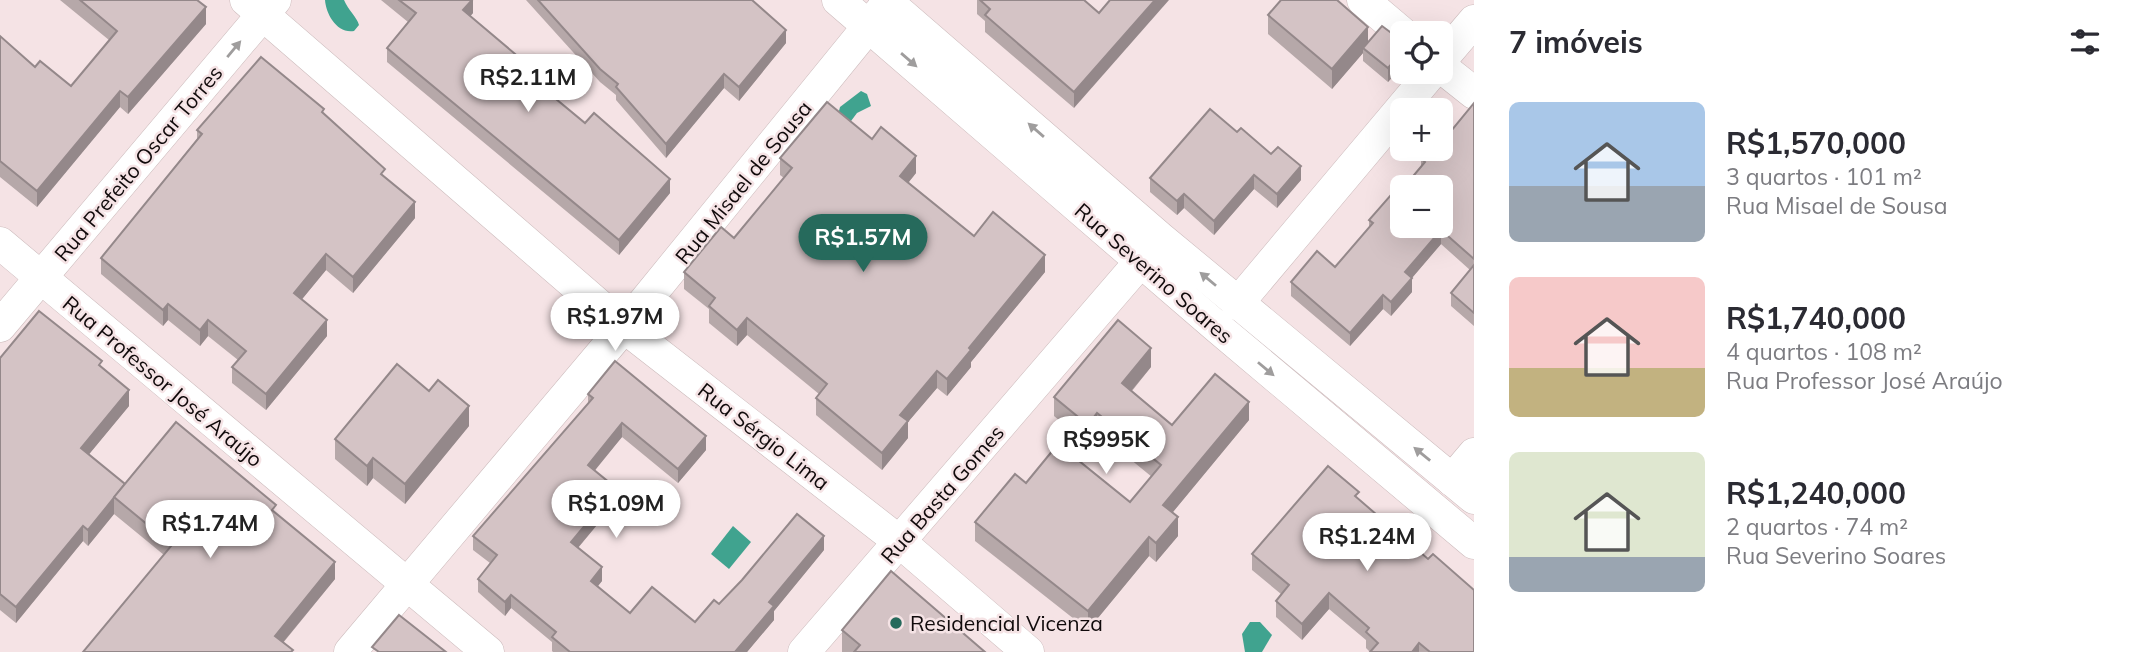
<!DOCTYPE html>
<html lang="pt">
<head>
<meta charset="utf-8">
<style>
  :root { --surface:#fff; --page:#f2f2f3; --text:#2b2b33; --muted:#7c7c81; --accent:#266a5c }
  body { margin:0; font-family:Mulish,sans-serif; background:var(--page); color:var(--text); height:100vh; display:flex; flex-direction:column; font-size:26px; white-space:nowrap }
  * { box-sizing:border-box; margin:0 }
  p { font-size:23px; color:var(--muted) }
  .icon { flex:none; width:38px; height:38px; fill:none; stroke:currentColor; stroke-width:2; stroke-linecap:round; stroke-linejoin:round }
  .map { position:relative; flex:1; overflow:hidden }
  .sheet { display:flex; flex-direction:column; background:var(--surface); width:665px }
  .sheet>* { flex:none }
  .controls { position:absolute; left:1390px; top:21px; display:grid; gap:14px }
  .controls a { display:grid; place-items:center; width:63px; height:63px; border-radius:10px; background:var(--surface); box-shadow:0 7px 28px #0002; font-size:35px }
  .price { position:absolute; translate:-50% -60px; padding:0 16px; border-radius:24px; background:#fff; color:#222; font-size:23px; line-height:46px; filter:drop-shadow(0 2px 4px #0008) }
  .price::after { content:''; position:absolute; left:50%; top:42px; width:21px; height:16px; margin-left:-10px; background:inherit; clip-path:polygon(0 0,100% 0,50% 100%) }
  .price.on { background:var(--accent); color:#fff }
  ul { padding:0; list-style:none }
  li { display:flex; align-items:center; gap:21px; height:175px; padding:0 35px }
  li span { display:grid; place-items:center; flex:none; width:196px; height:140px; border-radius:10px; color:#555 }
  li>.icon { margin-inline-start:auto }
  span .icon { width:84px; height:84px; fill:#fffc; stroke-width:1 }
  li b { font-size:30px }
  h2 { display:flex; justify-content:space-between; align-items:center; height:84px; padding:0 35px; font-size:30px }
  main { display:flex; flex:1; min-height:0 }
  .map>svg:first-child { display:block }
</style>
</head>
<body>
<main>
<div class="map">
<svg width="1474" height="652" viewBox="0 0 1474 652">
  <rect width="100%" height="100%" fill="#f5e3e5"/>
  <g fill="#40a38f">
    <path d="M325,0H344C348,10 357,17 359,25L354,31C337,34 326,14 325,0Z"/>
    <path d="M861,91L867,94L871,106L857,113L848,125L838,115L840,107Z"/>
    <path d="M733,526L751,542L729,569L711,554Z"/>
    <path d="M1250,622H1260L1272,635L1262,652H1245L1242,634Z"/>
  </g>
  <g fill="none" stroke-linecap="round" stroke-linejoin="round">
    <defs>
      <g id="minor">
        <path d="M246,0L624,327L900,542L1028,652"/>
        <path d="M838,0L1217,327L1474,543"/>
        <path d="M885,0L1160,238L1474,498"/>
        <path d="M1363,0L1402,33"/>
        <path d="M1440,61L1474,21"/>
        <path d="M1440,66L1474,93"/>
        <path d="M0,243L488,652"/>
        <path d="M1237,304L1432,72"/>
        <path d="M0,326L275,0"/>
        <path d="M1452,480L1474,454"/>
        <path d="M350,652L624,327L890,0"/>
        <path d="M804,652L1153,247"/>
      </g>
    </defs>
    <use href="#minor" stroke="#ccbbbc" stroke-width="33"/>
    <use href="#minor" stroke="#fff" stroke-width="32"/>
  </g>
  <g fill="#b6a8a9">
    <path d="M60,0H197L206,24L128,114L120,107L37,207L0,177V36L35,67L71,86L109,40Z"/>
    <path d="M381,0H473V13L470,16L558,98L557,100L670,193L619,255L387,62V48L408,22Z"/>
    <path d="M526,0H752L786,43L739,101L724,88L666,158L616,100V95L600,82Z"/>
    <path d="M977,0H1084L1074,108L985,32V21L977,14Z"/>
    <path d="M1268,15L1368,41H1402V66L1388,82L1363,61V53L1332,89L1268,34Z"/>
    <path d="M1474,103V326L1451,306V293L1470,270L1441,244L1412,278V292L1391,316L1383,309L1350,346L1291,296V282L1335,267L1369,228V220L1394,199L1421,167V158L1447,136Z"/>
    <path d="M324,114L385,177L415,218L353,293L326,270L302,299L327,336L266,410L232,383V367L238,360L208,336L200,346L168,320L163,326L101,274V258L197,139V130Z"/>
    <path d="M1237,132L1301,180L1277,208L1254,189L1214,235L1184,208L1177,215L1150,192V178Z"/>
    <path d="M872,139L916,173L908,183L974,236L1045,272L971,362V367L947,396L937,388L908,422V438L882,470L816,415V398L819,394L747,335L737,346L709,323V309L684,289V272L734,238L784,178L780,175V158Z"/>
    <path d="M0,358L102,367L129,406L89,454L125,484L276,513L335,579L283,643L293,652L164,555L114,514L88,546L83,541L16,623L0,610Z"/>
    <path d="M1151,367L1132,391L1172,425L1249,420L1173,512L1178,536L1156,562L1149,556L1088,630L975,541V522L1026,483L1130,502L1152,477L1097,432L1088,444L1054,416V397Z"/>
    <path d="M588,394L706,450L678,483L622,437L594,470L616,502L578,548L602,581L597,586L630,613L695,622L719,604L824,550L774,611V620L747,652H553L552,651V642L511,608L505,616L478,592V579L490,563L473,550V536L588,404Z"/>
    <path d="M469,426L405,504L373,478L367,486L335,459V439Z"/>
    <path d="M1359,500L1474,652H1370L1366,648V640L1329,609L1302,640L1276,617V601L1281,594L1252,570V554Z"/>
    <path d="M842,630L985,652H842Z"/>
  </g>
  <g fill="#94888a">
    <path d="M472,0H473V13L463,25V10Z"/>
    <path d="M1155,0H1169L1074,108V92Z"/>
    <path d="M206,7V24L128,114V97Z"/>
    <path d="M1368,27V46L1363,48V53L1332,89V69Z"/>
    <path d="M786,30V43L739,101V87Z"/>
    <path d="M1402,52V66L1388,82V68Z"/>
    <path d="M724,74V88L666,158V144Z"/>
    <path d="M558,84V98L550,109V94Z"/>
    <path d="M120,91V107L37,207V191Z"/>
    <path d="M916,156V173L900,193V176Z"/>
    <path d="M1301,166V180L1277,208V194Z"/>
    <path d="M1254,175V189L1214,235V221Z"/>
    <path d="M670,179V193L619,255V240Z"/>
    <path d="M1184,194V208L1177,215V201Z"/>
    <path d="M415,202V218L353,293V277Z"/>
    <path d="M1441,230V244L1405,286V272Z"/>
    <path d="M326,254V270L294,309V293Z"/>
    <path d="M1045,255V272L971,362V367L947,396V379L969,348Z"/>
    <path d="M1412,278V292L1391,316V302Z"/>
    <path d="M1383,295V309L1350,346V333Z"/>
    <path d="M168,304V320L163,326V310Z"/>
    <path d="M747,318V335L737,346V330Z"/>
    <path d="M208,320V336L200,346V330Z"/>
    <path d="M327,320V336L266,410V394Z"/>
    <path d="M1151,348V367L1122,402V383Z"/>
    <path d="M937,371V388L908,422V438L882,470V453L900,415Z"/>
    <path d="M129,390V406L81,464V448Z"/>
    <path d="M1249,402V420L1163,524V505Z"/>
    <path d="M469,406V426L405,504V484Z"/>
    <path d="M1097,413V432L1088,444V425Z"/>
    <path d="M622,423V437L588,479V465Z"/>
    <path d="M706,436V450L678,483V469Z"/>
    <path d="M373,458V478L367,486V466Z"/>
    <path d="M616,488V502L571,556V542Z"/>
    <path d="M114,498V514L88,546V530Z"/>
    <path d="M1178,517V536L1156,562V543Z"/>
    <path d="M83,526V541L16,623V607Z"/>
    <path d="M824,536V550L774,611V620L747,652H735L769,602Z"/>
    <path d="M1149,537V556L1088,630V611Z"/>
    <path d="M335,562V579L275,652V636Z"/>
    <path d="M602,567V581L591,595V581Z"/>
    <path d="M1329,593V609L1302,640V624Z"/>
    <path d="M511,595V608L505,616V602Z"/>
    <path d="M1419,643V652H1412Z"/>
  </g>
  <g fill="#d4c3c5" stroke="#94888a" stroke-width="2">
    <path d="M80,0H197L206,7L128,97L120,91L37,191L0,161V36L35,67L40,61L71,86L117,31Z"/>
    <path d="M399,0H472L463,10L527,64L530,60L558,84L550,94L585,123L594,113L670,179L619,240L387,48L416,13Z"/>
    <path d="M538,0H752L786,30L739,87L724,74L666,144L616,87L618,84L600,69Z"/>
    <path d="M980,0H1084L1099,13L1110,0H1155L1074,92L985,15L990,9Z"/>
    <path d="M1281,0H1337L1368,27L1332,69L1268,15Z"/>
    <path d="M1382,26L1402,41V52L1388,68L1363,48Z"/>
    <path d="M261,57L324,109L322,112L385,169L381,174L415,202L353,277L326,254L294,293L327,320L266,394L232,367L246,351L208,320L200,330L168,304L163,310L101,258L202,134L197,130Z"/>
    <path d="M827,102L872,139L881,127L916,156L900,176L974,236L993,212L1045,255L969,348L971,350L947,379L937,371L900,415L908,421L882,453L816,398L827,384L747,318L737,330L709,306L715,298L684,272L721,227L734,238L792,168L780,158Z"/>
    <path d="M1474,103V259L1441,230L1405,272L1412,278L1391,302L1383,295L1350,333L1291,282L1317,251L1335,267L1373,223L1369,220L1390,196L1394,199L1402,190V226H1440V187H1404L1425,162L1421,158L1429,149H1440V135L1443,132L1447,136Z"/>
    <path d="M1210,109L1237,132L1241,128L1271,154L1278,147L1301,166L1277,194L1254,175L1214,221L1184,194L1177,201L1150,178Z"/>
    <path d="M1474,265V313L1451,293Z"/>
    <path d="M39,311L102,361L99,365L129,390L81,448L125,484L88,530L83,526L16,607L0,594V358Z"/>
    <path d="M1118,320L1151,348L1122,383L1172,425L1215,374L1249,402L1163,505L1178,517L1156,543L1149,537L1088,611L975,522L1015,474L1026,483L1058,444L1130,502L1161,465L1097,413L1088,425L1054,397Z"/>
    <path d="M615,361L706,436L678,469L622,423L588,465L616,488L571,542L602,567L591,581L630,613L652,587L695,622L714,600L719,604L742,580L797,514L824,536L769,602L774,606L735,652H570L552,637L556,632L511,595L505,602L478,579L497,555L473,536L593,398L588,394Z"/>
    <path d="M397,364L429,391L438,380L469,406L405,484L373,458L367,466L335,439Z"/>
    <path d="M176,422L276,505L272,510L335,562L275,636L293,650L291,652H83L172,545L114,497Z"/>
    <path d="M1328,466L1359,492L1355,496L1428,559L1433,554L1474,590V652H1430L1419,643L1412,652H1370L1378,643L1366,632L1369,628L1329,593L1302,624L1276,601L1289,585L1252,554Z"/>
    <path d="M891,571L985,652H854L860,645L842,630Z"/>
    <path d="M399,615L446,652H379L372,647Z"/>
  </g>
  <defs><path id="oneway-solid" d="M-6-.8H1V-3.2L6.5 0L1 3.2V.8H-6Z" transform="scale(1.75)"/></defs>
  <g fill="#9f9d9d">
    <use href="#oneway-solid" transform="translate(234 49) rotate(-50)"/>
    <use href="#oneway-solid" transform="translate(909 60) rotate(41)"/>
    <use href="#oneway-solid" transform="translate(1036 130) rotate(-139)"/>
    <use href="#oneway-solid" transform="translate(1208 279) rotate(-140)"/>
    <use href="#oneway-solid" transform="translate(1266 369) rotate(40)"/>
    <use href="#oneway-solid" transform="translate(1422 454) rotate(-141)"/>
  </g>
  <circle fill="#266a5c" stroke="#f5e3e5" stroke-width="2.5" cx="896" cy="623" r="7"/>
  <g text-anchor="middle" dominant-baseline="central" stroke-width="5" stroke-linejoin="round" paint-order="stroke">
    <g font-size="21" fill="#100a0b" stroke="#f5e3e5">
      <text transform="translate(138 163) rotate(-50)">Rua Prefeito Oscar Torres</text>
      <text transform="translate(743 182) rotate(-51)">Rua Misael de Sousa</text>
      <text transform="translate(1154 273) rotate(41)">Rua Severino Soares</text>
      <text transform="translate(163 381) rotate(40)">Rua Professor José Araújo</text>
      <text transform="translate(764 436) rotate(38)">Rua Sérgio Lima</text>
      <text transform="translate(942 494) rotate(-49)">Rua Basta Gomes</text>
    </g>
    <g font-size="21" fill="#100a0b" stroke="#f5e3e5" text-anchor="start">
      <text x="910" y="623">Residencial Vicenza</text>
    </g>
  </g>
</svg>
<div class="controls">
<a><svg class="icon" aria-label="locate" viewBox="0 0 24 24"><circle cx="12" cy="12" r="6"/><path d="M12 2v4M12 18v4M2 12h4M18 12h4"/></svg></a>
<a>+</a>
<a>−</a>
</div>
<b class="price" style="left:528px;top:114px">R$2.11M</b>
<b class="price on" style="left:863px;top:274px">R$1.57M</b>
<b class="price" style="left:615px;top:353px">R$1.97M</b>
<b class="price" style="left:1106px;top:476px">R$995K</b>
<b class="price" style="left:616px;top:540px">R$1.09M</b>
<b class="price" style="left:210px;top:560px">R$1.74M</b>
<b class="price" style="left:1367px;top:573px">R$1.24M</b>
</div>
<section class="sheet">
<h2>7 imóveis<svg class="icon" aria-label="filters" viewBox="0 0 24 24"><path d="M4 7h16M4 17h16"/><circle cx="9" cy="7" r="2"/><circle cx="15" cy="17" r="2"/></svg></h2>
<ul>
<li><span style="background:linear-gradient(#a9c7e8 60%,#9aa5b1 0)"><svg class="icon" aria-label="home" viewBox="0 0 24 24"><path d="M3 11l9-7 9 7M6 9v11h12V9"/></svg></span><div><b>R$1,570,000</b><p>3 quartos · 101 m²</p><p>Rua Misael de Sousa</p></div></li>
<li><span style="background:linear-gradient(#f6c9c9 65%,#c2b280 0)"><svg class="icon" aria-label="home" viewBox="0 0 24 24"><path d="M3 11l9-7 9 7M6 9v11h12V9"/></svg></span><div><b>R$1,740,000</b><p>4 quartos · 108 m²</p><p>Rua Professor José Araújo</p></div></li>
<li><span style="background:linear-gradient(#dfe7d0 75%,#9aa5b1 0)"><svg class="icon" aria-label="home" viewBox="0 0 24 24"><path d="M3 11l9-7 9 7M6 9v11h12V9"/></svg></span><div><b>R$1,240,000</b><p>2 quartos · 74 m²</p><p>Rua Severino Soares</p></div></li>
</ul>
</section>
</main>
</body>
</html>
